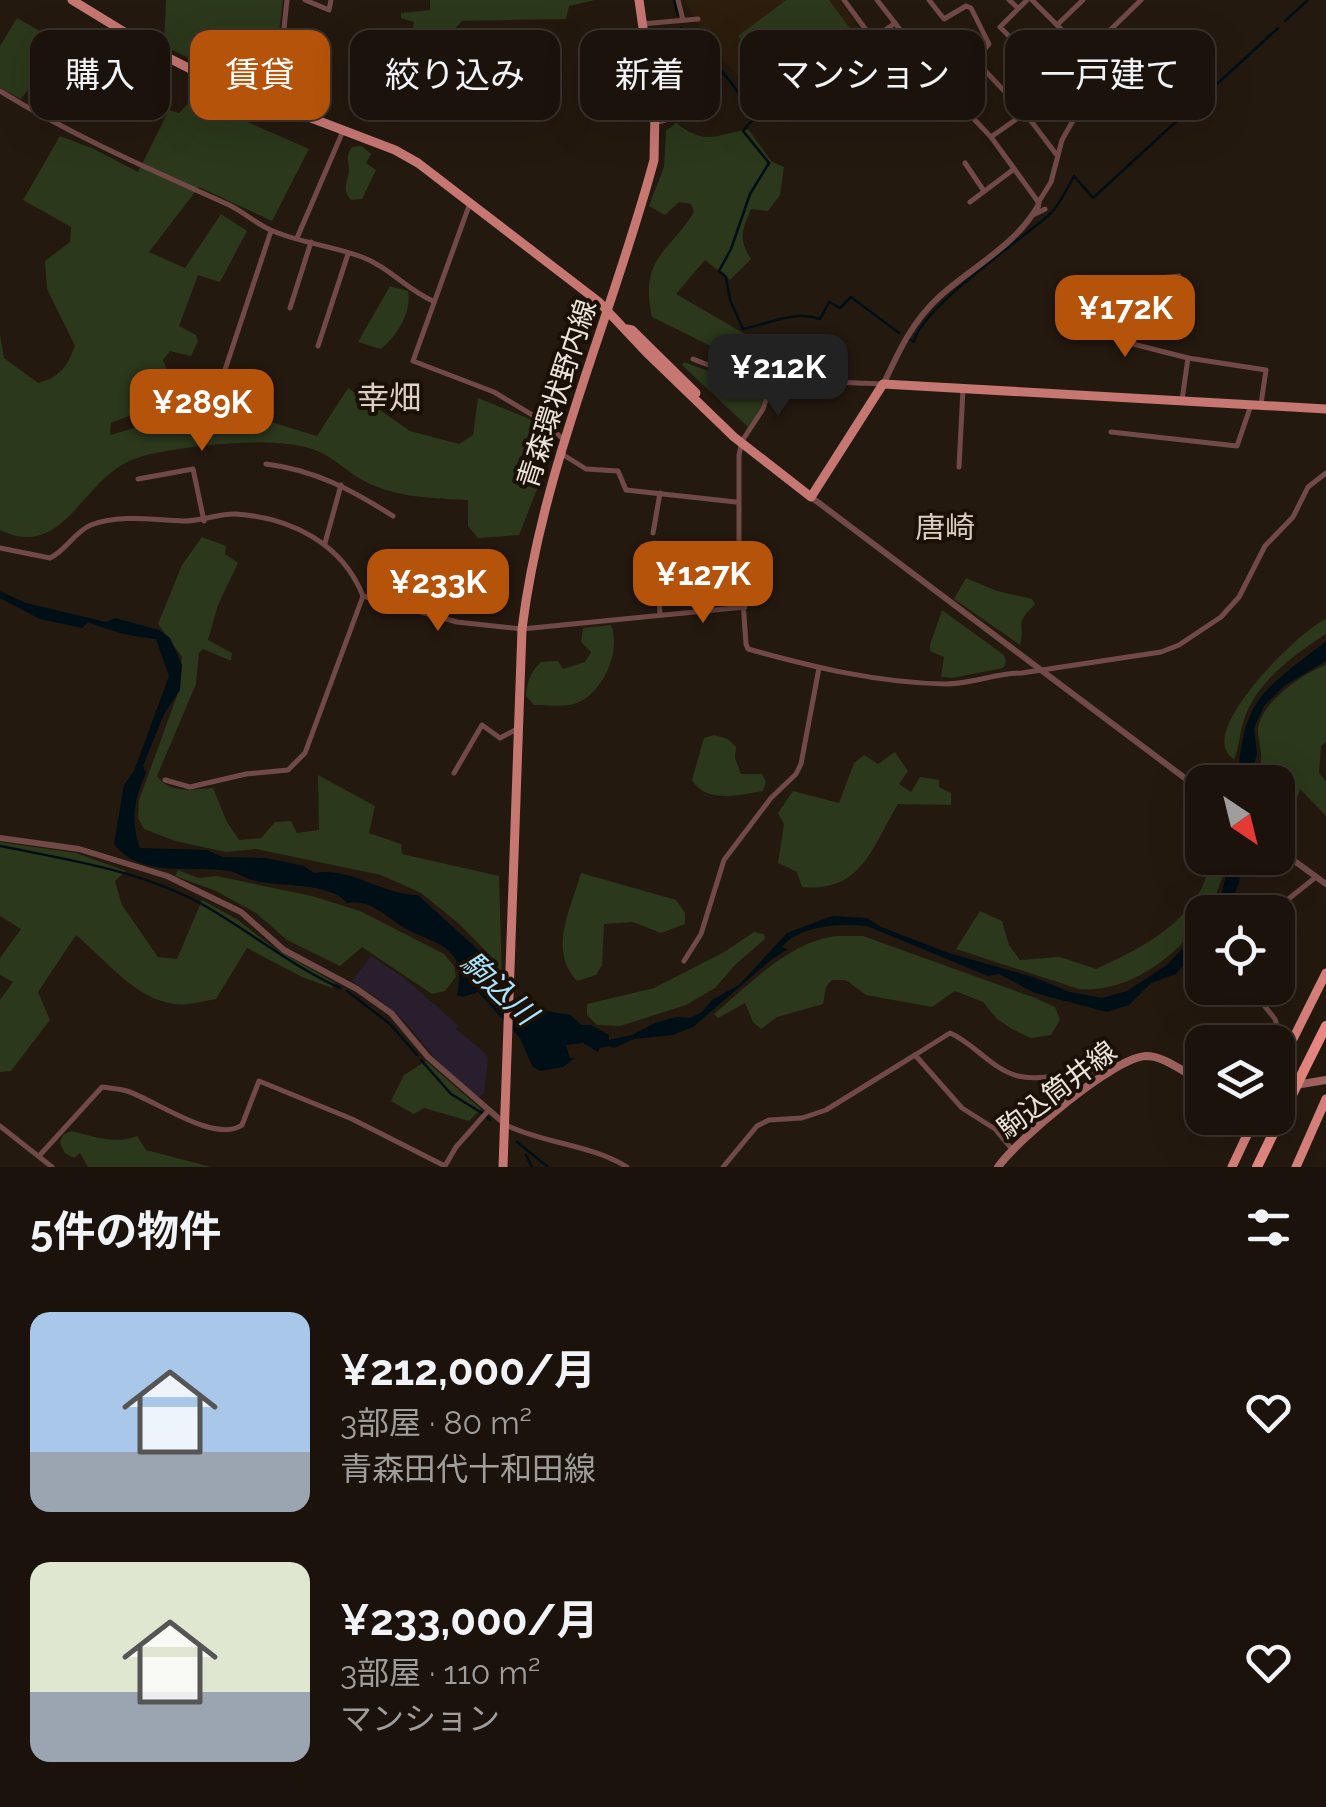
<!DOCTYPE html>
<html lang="ja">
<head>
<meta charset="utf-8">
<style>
  :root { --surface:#1b130b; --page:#282019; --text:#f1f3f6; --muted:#a09e9d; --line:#39322c; --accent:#b45309 }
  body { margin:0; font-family:Raleway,"Noto Sans JP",sans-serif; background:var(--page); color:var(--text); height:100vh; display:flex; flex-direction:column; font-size:38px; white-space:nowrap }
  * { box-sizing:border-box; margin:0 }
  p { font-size:32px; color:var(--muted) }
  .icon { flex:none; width:55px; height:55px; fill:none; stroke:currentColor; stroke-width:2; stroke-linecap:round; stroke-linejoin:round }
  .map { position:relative; height:1167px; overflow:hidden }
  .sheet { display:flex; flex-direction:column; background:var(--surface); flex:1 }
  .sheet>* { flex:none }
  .banner { position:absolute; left:30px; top:30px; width:1268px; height:90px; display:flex; gap:20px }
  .needle { width:65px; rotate:145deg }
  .controls { position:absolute; left:1185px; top:765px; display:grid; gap:20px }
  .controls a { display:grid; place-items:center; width:110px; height:110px; border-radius:20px; background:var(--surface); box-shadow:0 10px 40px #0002,0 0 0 2px var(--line); font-size:50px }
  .price { position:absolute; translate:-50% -85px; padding:0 22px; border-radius:20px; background:var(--accent); color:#fff; font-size:32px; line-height:65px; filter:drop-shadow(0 2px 5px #0008) }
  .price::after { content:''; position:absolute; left:50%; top:60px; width:30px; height:22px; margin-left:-15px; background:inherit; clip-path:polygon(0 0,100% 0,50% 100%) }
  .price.on { background:#222; color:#fff }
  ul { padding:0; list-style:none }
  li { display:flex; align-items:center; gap:30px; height:250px; padding:0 30px }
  li span { display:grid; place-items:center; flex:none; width:280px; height:200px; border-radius:20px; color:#555 }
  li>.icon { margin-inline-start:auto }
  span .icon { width:120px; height:120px; fill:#fffc; stroke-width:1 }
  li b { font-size:42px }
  h2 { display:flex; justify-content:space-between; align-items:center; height:120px; padding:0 30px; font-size:42px }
  .pill { padding:0 35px; border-radius:20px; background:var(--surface); box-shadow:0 10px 40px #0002,0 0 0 2px var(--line); font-size:35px; line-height:90px }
  .pill.on { background:var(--accent); color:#fff }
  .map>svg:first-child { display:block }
</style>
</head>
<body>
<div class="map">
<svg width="1326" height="1167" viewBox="0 0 1326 1167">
  <rect width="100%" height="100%" fill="#24190f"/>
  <path fill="#281e2d" d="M371,956L404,978L458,1025L456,1029L485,1053L488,1058L484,1094L477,1097L438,1062L407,1024L383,1002L352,981Z"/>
  <path fill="#2c1d0d" d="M684,0H840L863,35L808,84L770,109L715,52Z"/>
  <g fill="#2b381b">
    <path d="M166,0H283L271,98L164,46Z"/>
    <path d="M430,0H595L569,6L566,19L462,21L454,30L449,49L437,55L411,43L414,22L401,18V13L430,10Z"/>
    <path d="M786,0H829L855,35L802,84L770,102L747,76L761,64L738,36Z"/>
    <path d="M17,18L45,34L30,68L39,75L21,99L0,88V46Z"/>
    <path d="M193,98L309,149L272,221L199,187L149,252L185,268L221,214L247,231L220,282L198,275L179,326L196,335L198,341L191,356L170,351L163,360L176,392L168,401L111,423L110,435L192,411H235L317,436L348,388L410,431L459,444L473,435L478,398L542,424L556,441L519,535L478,538L468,526V500C432,498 397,498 364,481C347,472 330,454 312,449C275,437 205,444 167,451C149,454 131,458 117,468C77,496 57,558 0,530V335L4,358L38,383C60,377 67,367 75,346L47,289L45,261L70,242L71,227L23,200L60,136L94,149L138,172L169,110L179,113Z"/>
    <path d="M676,123C704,145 715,136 748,129L772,162L784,167L780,195L768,211L751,209C742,230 738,239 751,259L730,280L705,260L676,294L757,341C756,352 753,358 743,362L652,317C639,258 668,254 694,212L691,204L679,202L665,215L649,206L664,167L666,131Z"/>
    <path d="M362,146L371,154L366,163L376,170L362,199L351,200C341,188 348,183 349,170C349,159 345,158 352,147Z"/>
    <path d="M390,286L408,291C412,313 397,335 381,349L358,342Z"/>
    <path d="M684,362L740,383L767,385L760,409L748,427L682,365Z"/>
    <path d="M202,537L226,546L225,554L238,563L218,605L208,640L232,653L231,661L203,649L199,653L196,684L157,776C170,795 193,789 213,788L227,822L239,840L261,838L275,822L291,821L297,833L319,830L318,775L375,806L369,833L401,844L402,854L499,876L502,980L498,983L490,955L458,923L421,893L381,875L256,849L226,852L175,841L144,829L138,818L139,800L178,693L182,657L158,624L182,565Z"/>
    <path d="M966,578L997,591L1032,599L1035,604C1013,627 1026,620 1020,645L954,599Z"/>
    <path d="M942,610L1004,655L1006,662L1003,668L952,678L941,677L944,657L930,651V645Z"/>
    <path d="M1326,619V634C1295,654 1255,683 1244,720C1239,733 1240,746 1234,759C1192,735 1300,630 1326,619Z"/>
    <path d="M611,625C622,651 602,696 574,704C562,707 546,705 534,705L526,696C527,681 530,673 541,662L558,661L563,669L585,662L591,652L581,642L583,628Z"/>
    <path d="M1326,665V742L1321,746L1319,773L1326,781V816L1300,789L1283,841L1278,837V782H1256C1258,775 1261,767 1261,759C1262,749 1257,738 1258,728C1262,702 1303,673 1326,665Z"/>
    <path d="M714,735L728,739L736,747L735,758L741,774H762L766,782L763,791C740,795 706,804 692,780L704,738Z"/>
    <path d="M895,752L908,771L899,784L911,792L920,777L939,780V787L951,793V805L898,804C872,847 862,893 802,887L797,872L778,863L784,824L778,813L793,791L839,803L854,763L864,755L878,764Z"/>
    <path d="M0,842L76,853L126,871L115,881L122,905L158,957L177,959L202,900L238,920L274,948L335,983L332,988L302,977L247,948L216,999C203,1001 188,1006 175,1004C136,1000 105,959 76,935L38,992L50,1020L11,1071L0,1072V1000L13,982L0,975V958L21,929L0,916Z"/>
    <path d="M1210,858H1226C1220,921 1148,995 1079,989L956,949L980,911L1002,921L1009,945L1020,960L1060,957L1096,969C1143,948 1205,916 1210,858Z"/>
    <path d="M178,870L198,878L216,876L312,896L360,911L444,954L454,966L456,977L445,991L432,994L362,947L340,966L287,940L256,913L216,891L175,876Z"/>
    <path d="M581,873L676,900L685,913V924L661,933L633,922L604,924L602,965L596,975L577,981C548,949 571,909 581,873Z"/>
    <path d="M754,932L764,934L765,939L736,964L715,988L686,1005L620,1026L597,1025L587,1015V1004L654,988L726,951Z"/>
    <path d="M837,936H863L1035,998L1055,1007L1060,1020L1051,1035L1031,1038L1012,1029L997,1019L983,1002L955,991L932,1007L866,995L846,980H832L826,987L823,1004L777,1017L761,1029L753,1022L745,1003L718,1018L714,1014C750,984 790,941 837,936Z"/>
    <path d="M426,1061L481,1109L469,1121L424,1108L414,1114L391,1101L404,1075Z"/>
    <path d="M71,1131C93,1136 115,1145 137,1136L146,1150L211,1167H88L80,1153L74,1158L65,1153L60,1143L63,1135Z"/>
  </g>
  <g fill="#000e16">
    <path d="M0,591L26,603L106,622L115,618L159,630L170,638L182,665L180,690L164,714L143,766L146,773C134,799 130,821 140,848L207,850L223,857L266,858L304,866L314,873C349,866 383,895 418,895L487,958L492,981L500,992L517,1000L520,1007L571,1015L581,1025H591L609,1035V1040L632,1035L655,1023L676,1017L690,1018L702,1012L712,1000L739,985L787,933L832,916L867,918L881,927L949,953L1033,977L1070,992L1102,998L1127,991L1167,965L1202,928V943L1176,974L1151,983L1129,1005L1107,1012L1035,993L999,974L988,976L867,926C841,923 799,925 782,947L788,949L771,960L693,1027L673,1035L634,1039L614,1048L609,1046L600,1048L598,1052L583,1043L566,1045L570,1058H575L563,1067L540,1071L532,1066L520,1038L478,992L463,997L457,995C469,940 430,946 398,924C382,913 368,899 347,903C329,881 279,888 252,880C244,878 238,873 230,871C192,865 141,879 114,844L124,785L134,771L169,676L156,639C131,637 111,631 88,622L82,628L40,619L0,598Z"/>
    <path d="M1326,641V661L1284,686L1264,706L1254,728L1257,754L1249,782H1237C1245,694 1261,693 1326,641Z"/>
    <path d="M1231,858H1242L1239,883L1227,912H1213L1219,902Z"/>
  </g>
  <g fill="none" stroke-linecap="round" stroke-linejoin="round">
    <g stroke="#000e16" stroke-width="2.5">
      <path d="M674,0L678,15"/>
      <path d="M1285,21L1308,0"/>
      <path d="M681,28C686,47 695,46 708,57C726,73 742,97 755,117L743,131L769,163L750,194L731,249L719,271L726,277L730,300L743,329C769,324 793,310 820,319L829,302L840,308L851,297L899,333"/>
      <path d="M909,339L914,342C919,310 1020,240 1049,215C1059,206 1067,189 1074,176L1093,198L1278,28"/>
      <path d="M0,846C69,860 145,871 207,907C253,934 292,966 340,988"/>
      <path d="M347,991L390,1024L417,1055"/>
      <path d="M421,1060L451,1094L482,1113"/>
      <path d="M487,1117L490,1120"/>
      <path d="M517,1142L548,1167"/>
      <path d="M526,1155L532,1167"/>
    </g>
    <g stroke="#714a47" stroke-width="5">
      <path d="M305,0L329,10L331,0"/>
      <path d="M678,0L683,20"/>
      <path d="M844,0L886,57L890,58L905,47L991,137L1039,203"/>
      <path d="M929,0L944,19L966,6L971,8L989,44L975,60L1025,113L1056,154"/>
      <path d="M1009,0L1018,8"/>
      <path d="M1027,0L1000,27L1080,108L1062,140L1051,182L1038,203"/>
      <path d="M1032,0L1101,69"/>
      <path d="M895,23L910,43"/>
      <path d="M642,24L698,19"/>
      <path d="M1057,25L1083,0"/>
      <path d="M872,40L895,23L877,0"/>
      <path d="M0,91C73,136 149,169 227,204C243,211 257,225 273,231C301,243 333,246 362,257C389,267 407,290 433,301"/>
      <path d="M276,103L287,0"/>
      <path d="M656,122C685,120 693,88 703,65"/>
      <path d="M991,137L1025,113L1141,0"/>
      <path d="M965,163L984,191"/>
      <path d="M970,202L1014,169"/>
      <path d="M470,203L413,361L494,392L544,422L563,439"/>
      <path d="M1033,215L1045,209"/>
      <path d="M297,238L343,131"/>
      <path d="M1179,276L1150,279L1133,344L1188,358L1266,370L1261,404"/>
      <path d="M290,308L311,242"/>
      <path d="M318,346L348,254"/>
      <path d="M693,359C752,385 817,380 881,384"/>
      <path d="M773,379L763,409L742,441L739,455V544L746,644L748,649C813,667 878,683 946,684C972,684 996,673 1022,673L1161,652L1179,645L1221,617L1239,597L1265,546L1293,517L1308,487L1326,473"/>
      <path d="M216,397L271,231"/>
      <path d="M1182,400L1188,358"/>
      <path d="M1111,432L1237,446L1251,405"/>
      <path d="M562,454L586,469L618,471L626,490L736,502"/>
      <path d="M266,464C315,470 352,490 393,516"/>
      <path d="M959,467L963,389"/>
      <path d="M138,479L193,469L204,521"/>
      <path d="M653,533L660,493"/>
      <path d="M325,543L341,485"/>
      <path d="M655,543L660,613"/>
      <path d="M0,548L50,558C67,550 74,532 91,525C120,514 153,520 183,521C202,521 221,513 236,514C291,518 342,543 363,596L457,622L522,629L745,607"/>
      <path d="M454,773L482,725L500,738L517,729"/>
      <path d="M165,780L190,787L246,774L288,770L305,753L363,596"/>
      <path d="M1272,912L1316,877"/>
      <path d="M684,961L701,934L724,860L771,798L796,774L801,764L819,668"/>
      <path d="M1250,988L1275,1019L1281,1039L1290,1044"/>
      <path d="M915,1055L950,1033C974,1043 991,1069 1018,1076C1046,1083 1081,1066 1105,1074"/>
      <path d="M506,1125C545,1144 590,1144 627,1167"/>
      <path d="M0,1126L52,1167"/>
      <path d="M39,1156L102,1087C110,1088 119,1089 127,1091C155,1100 215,1144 242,1125L259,1081L352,1119L445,1166L456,1147L488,1111"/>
      <path d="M723,1167L757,1126L769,1120L802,1118L826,1110L915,1055L962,1108L995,1129L1011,1148"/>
    </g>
    <g stroke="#714a47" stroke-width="6">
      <path d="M884,383C899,351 912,322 939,297C972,267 1015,246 1038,206"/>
      <path d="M811,497L1202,791"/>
      <path d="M0,838L79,849L167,876L241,912L284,950L357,989L391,1013L428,1057L505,1124"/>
      <path d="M1278,849L1326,884"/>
    </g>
    <g stroke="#a16360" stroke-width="8">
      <path d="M1278,1088L1326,1080"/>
      <path d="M998,1167C1017,1140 1114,1057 1146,1056C1166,1056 1185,1074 1202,1081"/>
    </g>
    <g stroke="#c67772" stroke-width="9">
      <path d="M72,0L157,52L212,80L395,150L418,163L599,302L646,352L734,437L811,497L883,384L1326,409"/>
      <path d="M627,329L632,330L696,393"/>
      <path d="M503,1167L522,629C542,467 612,317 654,160L655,111L639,0"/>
    </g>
    <g stroke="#d7807a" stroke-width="9">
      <path d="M1278,1069L1326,973"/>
      <path d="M1232,1167L1255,1118"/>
      <path d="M1296,1167L1326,1099"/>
    </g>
    <g stroke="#e88883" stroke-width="10">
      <path d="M1304,1070L1326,1026"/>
      <path d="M1257,1167L1287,1105"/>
    </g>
    <path stroke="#e88883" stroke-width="10" d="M1287,1105L1304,1070"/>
  </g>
  <g text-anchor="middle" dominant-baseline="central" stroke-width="8" stroke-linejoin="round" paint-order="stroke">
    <g font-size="28" fill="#ebe4dc" stroke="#1a1006">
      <text transform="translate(557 394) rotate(-72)">青森環状野内線</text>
      <text transform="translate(1057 1090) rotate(-37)">駒込筒井線</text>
    </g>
    <g font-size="30" fill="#ddcfc0" stroke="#1a1006">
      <text x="945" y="527">唐崎</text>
    </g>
    <g font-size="30" font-style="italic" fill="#a8e5ff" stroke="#1a1006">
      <text transform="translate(499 988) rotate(43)">駒込川</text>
    </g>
    <g font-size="32" fill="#ddcfc0" stroke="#1a1006">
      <text x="389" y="397">幸畑</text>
    </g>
  </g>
</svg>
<div class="controls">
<a><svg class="needle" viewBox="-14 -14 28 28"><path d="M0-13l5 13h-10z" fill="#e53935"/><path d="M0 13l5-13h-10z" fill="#a09e9d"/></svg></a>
<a><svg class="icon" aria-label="locate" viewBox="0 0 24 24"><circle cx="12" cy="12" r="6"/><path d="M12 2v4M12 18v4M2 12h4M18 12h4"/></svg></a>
<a><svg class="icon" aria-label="layers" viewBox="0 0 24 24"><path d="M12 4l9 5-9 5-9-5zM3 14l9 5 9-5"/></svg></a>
</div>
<b class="price" style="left:1125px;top:360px">¥172K</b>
<b class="price on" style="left:778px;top:419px">¥212K</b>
<b class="price" style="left:202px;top:454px">¥289K</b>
<b class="price" style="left:703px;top:626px">¥127K</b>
<b class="price" style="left:438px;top:634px">¥233K</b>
<div class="banner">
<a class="pill">購入</a>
<a class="pill on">賃貸</a>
<a class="pill">絞り込み</a>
<a class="pill">新着</a>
<a class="pill">マンション</a>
<a class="pill">一戸建て</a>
</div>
</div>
<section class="sheet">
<h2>5件の物件<svg class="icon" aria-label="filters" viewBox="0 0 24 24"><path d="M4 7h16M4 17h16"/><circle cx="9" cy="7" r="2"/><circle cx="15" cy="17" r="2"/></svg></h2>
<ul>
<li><span style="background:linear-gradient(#a9c7e8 70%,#9aa5b1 0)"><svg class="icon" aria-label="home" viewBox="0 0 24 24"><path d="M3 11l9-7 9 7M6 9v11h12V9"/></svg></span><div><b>¥212,000/月</b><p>3部屋 · 80 m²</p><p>青森田代十和田線</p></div><svg class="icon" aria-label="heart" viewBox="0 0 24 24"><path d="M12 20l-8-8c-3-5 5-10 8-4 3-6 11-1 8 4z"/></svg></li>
<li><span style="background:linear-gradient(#dfe7d0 65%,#9aa5b1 0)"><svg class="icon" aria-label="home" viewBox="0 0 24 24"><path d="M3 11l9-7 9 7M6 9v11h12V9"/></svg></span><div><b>¥233,000/月</b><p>3部屋 · 110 m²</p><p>マンション</p></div><svg class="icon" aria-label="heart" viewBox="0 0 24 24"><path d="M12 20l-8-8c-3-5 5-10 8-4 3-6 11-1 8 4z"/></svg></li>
</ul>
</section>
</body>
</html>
